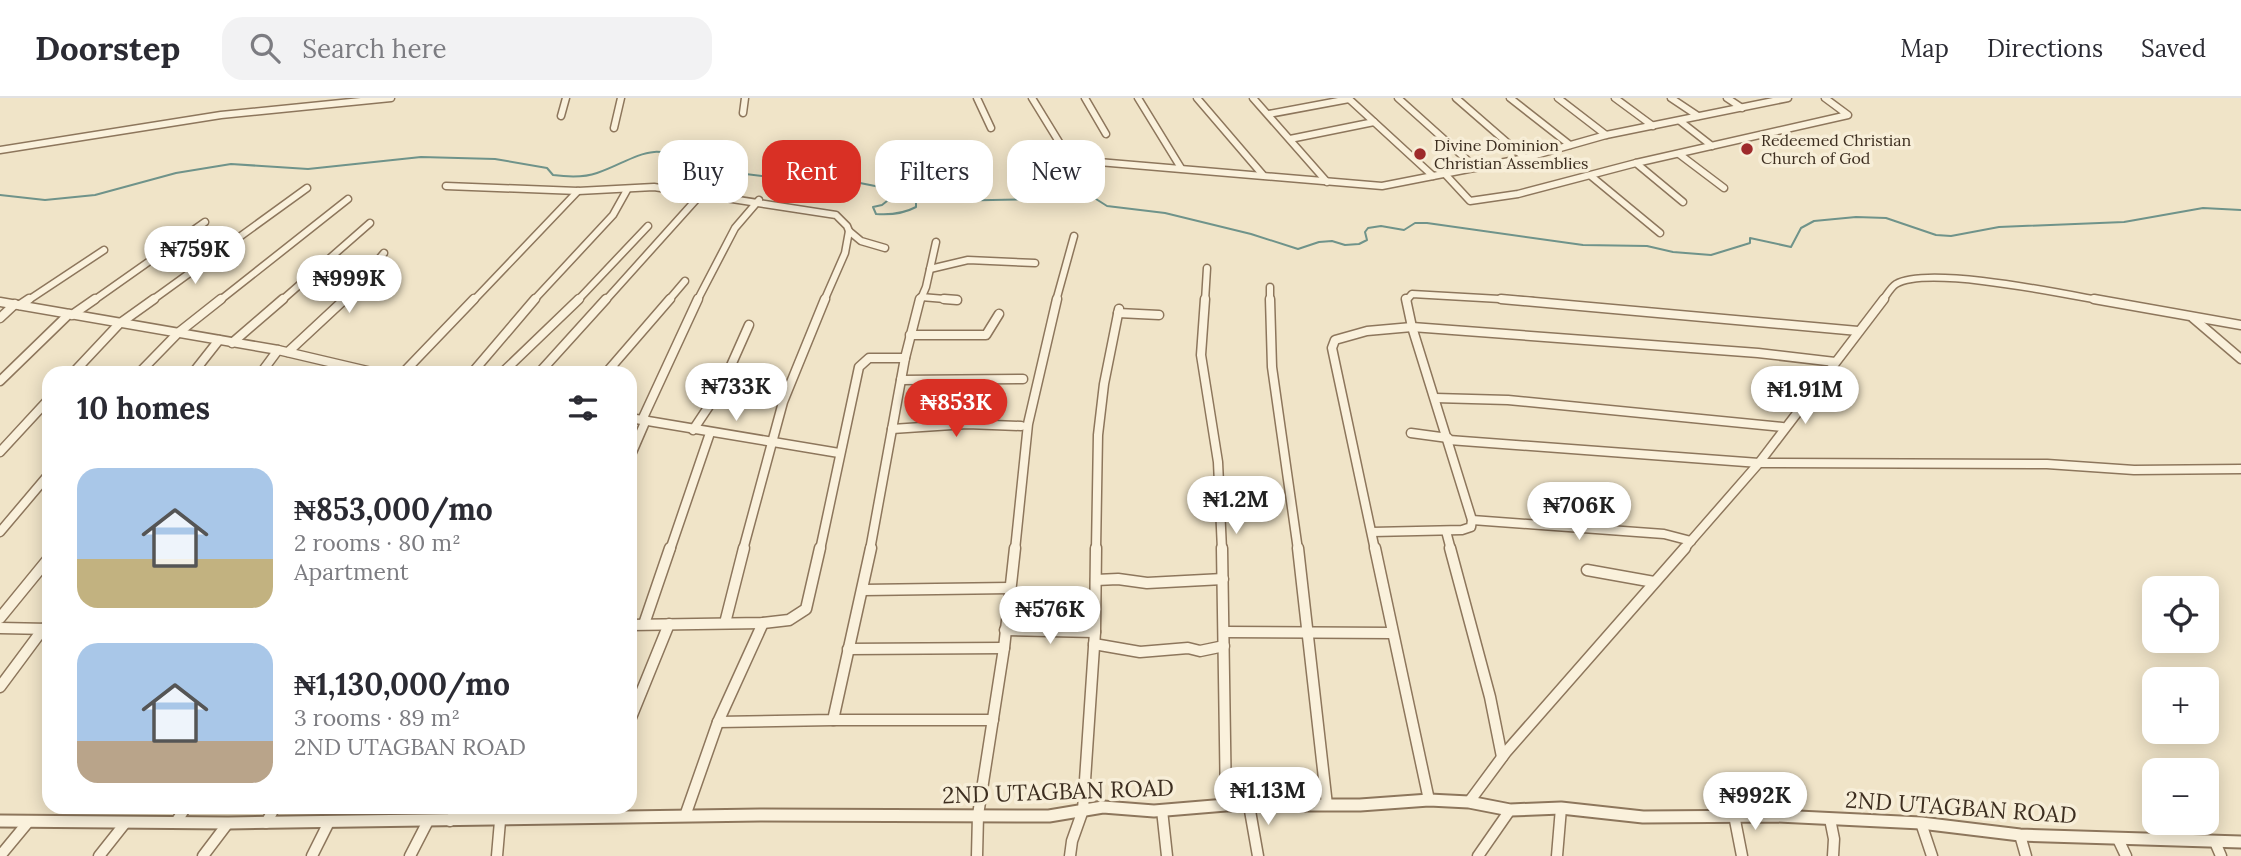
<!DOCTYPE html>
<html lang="en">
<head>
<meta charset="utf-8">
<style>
  :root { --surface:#fff; --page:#f2f2f3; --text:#2b2b33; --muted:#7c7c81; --line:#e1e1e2; --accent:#d93025 }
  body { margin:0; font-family:Lora,serif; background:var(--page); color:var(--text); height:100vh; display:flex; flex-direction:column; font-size:26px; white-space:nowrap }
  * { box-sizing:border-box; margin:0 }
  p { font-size:23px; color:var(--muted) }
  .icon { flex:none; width:38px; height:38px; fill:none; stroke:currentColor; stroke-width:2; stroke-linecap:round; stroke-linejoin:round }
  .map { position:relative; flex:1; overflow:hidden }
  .panel { position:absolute; left:42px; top:268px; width:595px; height:448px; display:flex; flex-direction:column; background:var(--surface); border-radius:21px; box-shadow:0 4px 18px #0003 }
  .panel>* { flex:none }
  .banner { position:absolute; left:658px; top:42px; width:665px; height:63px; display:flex; gap:14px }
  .fabs { position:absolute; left:2142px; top:478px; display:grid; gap:14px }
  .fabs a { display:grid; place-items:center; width:77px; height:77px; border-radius:14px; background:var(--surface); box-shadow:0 4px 18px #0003; font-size:35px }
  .price { position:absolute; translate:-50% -60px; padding:0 16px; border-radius:24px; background:#fff; color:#222; font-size:23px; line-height:46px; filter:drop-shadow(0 2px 4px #0008) }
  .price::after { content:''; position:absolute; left:50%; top:42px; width:21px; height:16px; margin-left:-10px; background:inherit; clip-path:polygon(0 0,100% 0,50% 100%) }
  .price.selected { background:var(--accent); color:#fff }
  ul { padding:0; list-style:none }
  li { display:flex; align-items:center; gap:21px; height:175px; padding:0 35px }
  li span { display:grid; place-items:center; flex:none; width:196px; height:140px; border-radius:21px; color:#555 }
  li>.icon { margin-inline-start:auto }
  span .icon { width:84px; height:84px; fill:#fffc; stroke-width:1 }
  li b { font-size:30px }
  h2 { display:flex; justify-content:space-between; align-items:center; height:84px; padding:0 35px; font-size:30px }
  .tag { padding:0 24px; border-radius:21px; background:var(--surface); box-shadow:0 4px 18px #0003; font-size:24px; line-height:63px }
  .tag.selected { background:var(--accent); color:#fff }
  header { display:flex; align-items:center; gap:42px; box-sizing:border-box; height:98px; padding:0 35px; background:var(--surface); border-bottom:2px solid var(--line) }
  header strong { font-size:33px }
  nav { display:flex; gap:38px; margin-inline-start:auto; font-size:24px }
  .search { width:490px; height:63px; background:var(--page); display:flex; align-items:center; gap:18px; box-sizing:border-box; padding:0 24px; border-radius:21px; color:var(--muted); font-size:26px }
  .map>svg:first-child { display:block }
</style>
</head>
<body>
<header>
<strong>Doorstep</strong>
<div class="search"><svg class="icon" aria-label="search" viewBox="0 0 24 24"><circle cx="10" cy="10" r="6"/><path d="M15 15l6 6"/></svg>Search here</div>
<nav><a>Map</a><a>Directions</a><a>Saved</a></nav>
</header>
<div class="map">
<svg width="2241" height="758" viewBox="0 0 2241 758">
  <rect width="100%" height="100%" fill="#f0e4c8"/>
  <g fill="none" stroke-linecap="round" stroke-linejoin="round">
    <path stroke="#6f938a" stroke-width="2" d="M0,97L45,102L95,97L176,75L231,66L308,71L421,59L495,61L547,70L553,77C568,79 583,80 597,75C631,64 657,37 688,69L771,79L795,77L805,81L839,72L847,73L855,84L890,91L892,99L882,107L873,109L876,116C890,117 903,116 916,109V100L921,96L939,103L1042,101L1060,94H1085L1107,108L1165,115L1251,136L1298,151L1319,144L1332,143L1345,147L1359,146L1367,142L1365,134L1368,130L1381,128L1404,132L1415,125H1427L1583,147L1647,148L1673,154L1711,157L1750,145V140L1791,149L1801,130L1814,123L1856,119L1886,120L1936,137L1951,138L1999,129L2124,124L2203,110L2241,112"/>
    <defs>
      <g id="minor-far2">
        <path d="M977,0L991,30"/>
        <path d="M1032,0L1067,57L1075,62L1382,88L1525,60L1606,37L1788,0"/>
        <path d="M1085,0L1106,36"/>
        <path d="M1138,0L1181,70"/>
        <path d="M1197,0L1263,77"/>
        <path d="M1253,0L1327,84"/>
        <path d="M1348,0L1433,78"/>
        <path d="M1398,0L1476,70"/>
        <path d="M1456,0L1525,60"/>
        <path d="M1510,0L1570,47"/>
        <path d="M1558,0L1606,37"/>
        <path d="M1615,0L1653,28"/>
        <path d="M1671,0L1698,18"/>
        <path d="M1727,0L1742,10"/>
        <path d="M743,15L745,0"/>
        <path d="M1269,16L1349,1"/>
        <path d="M561,18L566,0"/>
        <path d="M1680,23L1712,48"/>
        <path d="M614,30L621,0"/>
        <path d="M1290,41L1374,24"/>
        <path d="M0,52L221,17L391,0"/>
        <path d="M1679,56L1724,90"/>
        <path d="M1636,65L1683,104"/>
        <path d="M1445,76L1470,103L1518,96L1636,65L1848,17L1825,0"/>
        <path d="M1591,78L1660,135"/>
        <path d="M446,88L578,93L654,89L836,117L847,128L849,133L845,155L824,203"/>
        <path d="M849,133L861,143L885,150"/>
        <path d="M930,171L968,162L1035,165"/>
        <path d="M921,199L957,202"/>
        <path d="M27,203L104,152"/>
        <path d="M93,203L205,124"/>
        <path d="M151,203L307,90"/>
        <path d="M219,203L348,101"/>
        <path d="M281,203L370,125"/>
        <path d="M343,203L384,155"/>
        <path d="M473,203L578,93"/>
        <path d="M533,203L613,117L627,92"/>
        <path d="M577,203L648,128"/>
        <path d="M605,203L703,94"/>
        <path d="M668,203L685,183"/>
        <path d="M697,203L735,130L759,102"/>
        <path d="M920,203L926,189L936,144"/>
        <path d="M1056,203L1074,138"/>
        <path d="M1205,203L1207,170"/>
        <path d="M1270,203V189"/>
        <path d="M1406,203L1412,196L1533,203"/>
        <path d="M1882,203C1886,198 1891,189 1896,186C1928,167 2064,196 2103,203"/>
      </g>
      <g id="minor-far1">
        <path d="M944,201L957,202"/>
        <path d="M1205,201L1201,257L1218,364L1222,452"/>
        <path d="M1270,201L1272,269L1298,452"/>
        <path d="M1501,201L1858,233"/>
        <path d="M2094,201L2241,227"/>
        <path d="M0,204L278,252L376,275"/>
        <path d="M20,207L29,201"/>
        <path d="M1118,215L1159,217"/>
        <path d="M72,217L95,201"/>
        <path d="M0,220L15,206"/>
        <path d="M2193,220L2241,261"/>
        <path d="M910,237H986L999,216"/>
        <path d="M232,245L283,201"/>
        <path d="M288,254L345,201"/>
        <path d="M73,275L119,226L154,201"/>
        <path d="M139,275L178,235L221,201"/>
        <path d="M193,275L219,242"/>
        <path d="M261,275L278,252"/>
        <path d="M403,275L474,201"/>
        <path d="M472,275L535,201"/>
        <path d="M502,275L579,201"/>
        <path d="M539,275L606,201"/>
        <path d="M606,275L670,201"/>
        <path d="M901,282L1023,281"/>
        <path d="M0,283L69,216"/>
        <path d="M1435,300L1508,302L1782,329"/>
        <path d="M630,320L839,355"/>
        <path d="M642,322L698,201"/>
        <path d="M892,331L967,326L1021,328"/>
        <path d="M693,332L721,290L749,227"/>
        <path d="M1411,335L1448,340"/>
        <path d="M1449,342L1759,365L2047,366L2134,372L2241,371"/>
        <path d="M0,354L49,301"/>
        <path d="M630,359L646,322"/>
        <path d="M1472,422L1664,436L1691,443"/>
        <path d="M1446,433L1451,452"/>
        <path d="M0,434L49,376"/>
        <path d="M1372,434L1462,432L1471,429L1472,422L1412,229L1406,201"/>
        <path d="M670,452L710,335"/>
        <path d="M743,452L783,304L825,201"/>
        <path d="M820,452L859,269L869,260H905"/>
        <path d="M870,452L905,260L920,201"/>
        <path d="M1015,452L1028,326L1057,201"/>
        <path d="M1096,452L1098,337L1104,286L1119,211"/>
        <path d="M1375,452L1332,250L1335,242L1367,233L1412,229L1758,255L1835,264"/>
        <path d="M1683,452L1759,365L1884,201"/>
      </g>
      <g id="minor">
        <path d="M1222,450L1226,707"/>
        <path d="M1298,450L1327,707"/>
        <path d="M1375,450L1429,702"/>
        <path d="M1450,450L1490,599L1502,659"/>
        <path d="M1587,472L1654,484"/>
        <path d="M1096,482L1118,481L1147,485L1223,481"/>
        <path d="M863,492L1010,490"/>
        <path d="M0,520L49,460"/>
        <path d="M725,525L744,450"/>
        <path d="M644,526L670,450"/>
        <path d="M630,527L763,525L789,522L806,511L820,450"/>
        <path d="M0,530L49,531"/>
        <path d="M1005,532L1095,534"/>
        <path d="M1224,534L1392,535"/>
        <path d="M1094,546L1140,554L1188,550L1200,553L1224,548"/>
        <path d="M848,551L1004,550"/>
        <path d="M0,589L43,531"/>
        <path d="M630,622L669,526"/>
        <path d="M833,622H993"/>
        <path d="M718,624L833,622L871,450"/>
        <path d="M1469,704L1506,654L1685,450"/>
        <path d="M1249,707L1258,758"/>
        <path d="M1162,712L1167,758"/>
        <path d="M1734,717L1742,758"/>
        <path d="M685,718L718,624L763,525"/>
        <path d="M589,720L592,709"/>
        <path d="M1830,721L1834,741L1833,758"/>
        <path d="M450,723L459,709"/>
        <path d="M176,724L186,709"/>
        <path d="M266,725L275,709"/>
        <path d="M1921,725L1932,758"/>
        <path d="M2020,737L2026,758"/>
        <path d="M2118,741L2126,758"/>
        <path d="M2215,744L2221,758"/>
        <path d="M0,758L29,723"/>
        <path d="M99,758L126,724"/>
        <path d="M203,758L228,725"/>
        <path d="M312,758L329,724"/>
        <path d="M410,758L428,723"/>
        <path d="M497,758L500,723"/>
        <path d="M977,758L978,717L1004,550L1015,450"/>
        <path d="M1070,758L1072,743L1083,712L1095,534L1096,450"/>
        <path d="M1478,758L1510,712"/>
        <path d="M1557,758L1561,710"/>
      </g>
      <path id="tertiary" d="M0,723L228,725L760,717L1049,718L1103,709L1154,713L1226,707H1360L1429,702L1469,704L1510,712L1561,710L1643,719L1777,718L1921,725L2020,737L2241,744"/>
    </defs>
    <use href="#minor-far2" stroke="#8d765c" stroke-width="9"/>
    <use href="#minor-far1" stroke="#8d765c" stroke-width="11"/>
    <use href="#minor" stroke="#8d765c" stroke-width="13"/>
    <use href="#tertiary" stroke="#8d765c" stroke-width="15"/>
    <use href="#minor-far2" stroke="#faf1dc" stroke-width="6"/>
    <use href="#minor-far1" stroke="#faf1dc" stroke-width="8"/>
    <use href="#minor" stroke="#faf1dc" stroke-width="10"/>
    <use href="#tertiary" stroke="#faf1dc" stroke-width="11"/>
  </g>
  <g fill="#9e2a2b" stroke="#f7eed8" stroke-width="2.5">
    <circle cx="1747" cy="51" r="7"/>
    <circle cx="1420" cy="56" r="7"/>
  </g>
  <g text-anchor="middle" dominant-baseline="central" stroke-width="7" stroke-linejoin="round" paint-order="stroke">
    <g font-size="16" fill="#3d2e20" stroke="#f7eed8" text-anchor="start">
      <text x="1761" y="42">Redeemed Christian<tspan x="1761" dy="18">Church of God</tspan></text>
      <text x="1434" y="47">Divine Dominion<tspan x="1434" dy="18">Christian Assemblies</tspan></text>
    </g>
    <g font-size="23" fill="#3d2e20" stroke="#f7eed8">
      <text transform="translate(1058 693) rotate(-2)">2ND UTAGBAN ROAD</text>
      <text transform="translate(1961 709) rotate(4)">2ND UTAGBAN ROAD</text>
    </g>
  </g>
</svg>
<div class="fabs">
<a><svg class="icon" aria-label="locate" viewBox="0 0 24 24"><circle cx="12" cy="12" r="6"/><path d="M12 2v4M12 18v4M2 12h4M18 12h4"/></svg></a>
<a>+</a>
<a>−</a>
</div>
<b class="price" style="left:195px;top:188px">₦759K</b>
<b class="price" style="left:349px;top:217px">₦999K</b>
<b class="price" style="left:736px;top:325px">₦733K</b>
<b class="price" style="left:1805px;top:328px">₦1.91M</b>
<b class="price selected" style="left:956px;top:341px">₦853K</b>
<b class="price" style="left:1236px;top:438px">₦1.2M</b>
<b class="price" style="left:1579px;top:444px">₦706K</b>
<b class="price" style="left:1050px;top:548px">₦576K</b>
<b class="price" style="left:1268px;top:729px">₦1.13M</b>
<b class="price" style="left:1755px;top:734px">₦992K</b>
<div class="banner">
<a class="tag">Buy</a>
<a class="tag selected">Rent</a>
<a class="tag">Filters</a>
<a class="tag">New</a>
</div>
<section class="panel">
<h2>10 homes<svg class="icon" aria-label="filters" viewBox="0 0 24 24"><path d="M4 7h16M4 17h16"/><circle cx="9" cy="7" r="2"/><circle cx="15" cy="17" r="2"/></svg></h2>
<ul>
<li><span style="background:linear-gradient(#a9c7e8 65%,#c2b280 0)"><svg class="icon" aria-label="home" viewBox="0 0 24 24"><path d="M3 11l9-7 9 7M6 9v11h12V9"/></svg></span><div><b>₦853,000/mo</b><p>2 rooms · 80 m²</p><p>Apartment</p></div></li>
<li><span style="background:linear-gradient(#a9c7e8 70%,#b9a48a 0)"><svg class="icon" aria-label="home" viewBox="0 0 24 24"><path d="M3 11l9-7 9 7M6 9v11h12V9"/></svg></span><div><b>₦1,130,000/mo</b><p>3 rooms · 89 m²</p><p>2ND UTAGBAN ROAD</p></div></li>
</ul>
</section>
</div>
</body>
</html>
